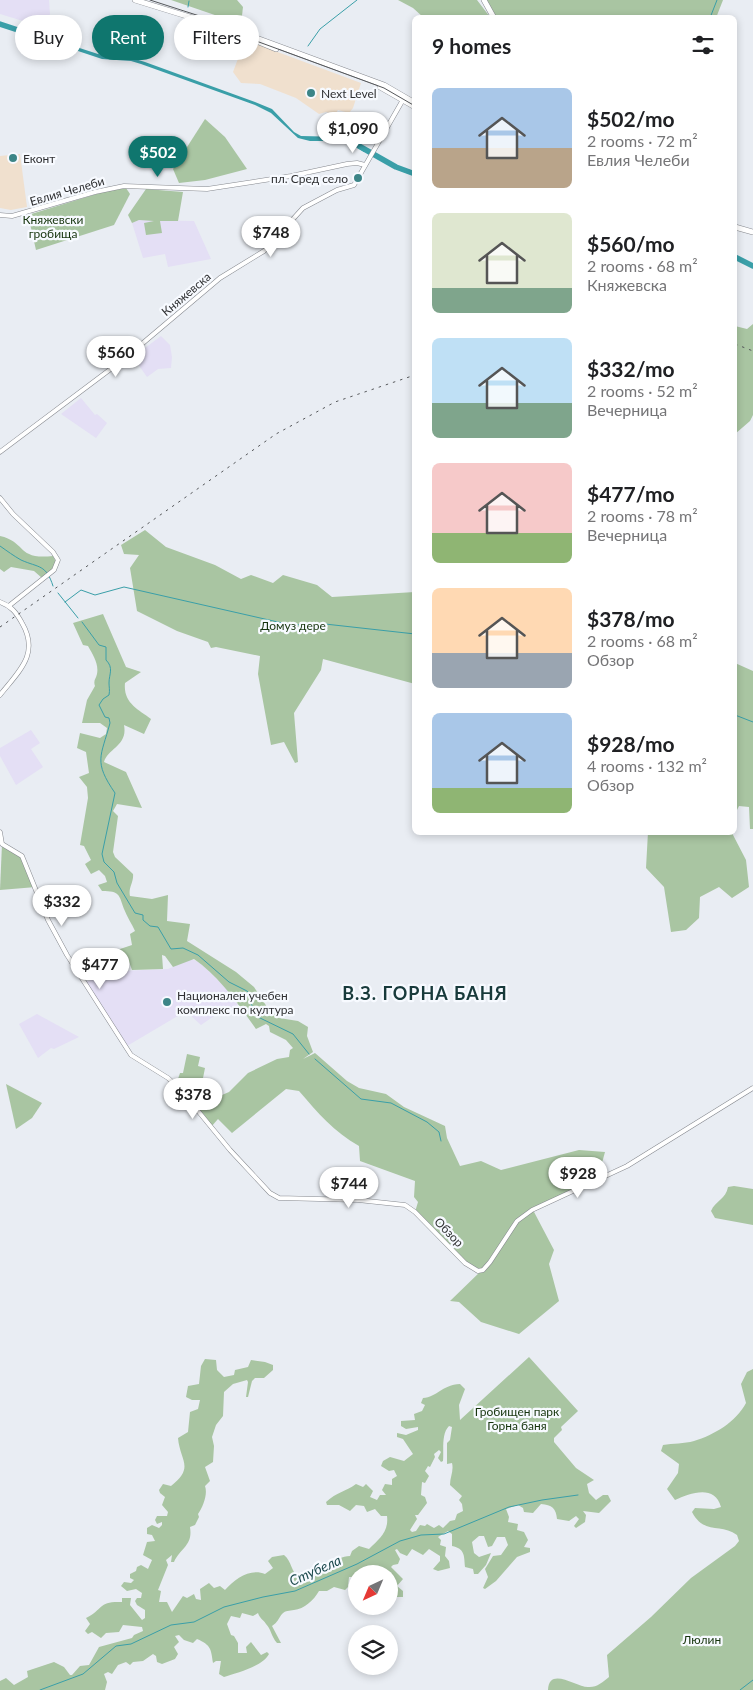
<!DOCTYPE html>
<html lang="en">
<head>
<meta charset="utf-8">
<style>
  :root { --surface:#fff; --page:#f6f6f6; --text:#202124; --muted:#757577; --accent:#0f766e }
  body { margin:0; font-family:Lato,sans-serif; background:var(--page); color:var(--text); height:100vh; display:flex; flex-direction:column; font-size:19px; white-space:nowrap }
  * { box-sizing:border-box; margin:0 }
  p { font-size:16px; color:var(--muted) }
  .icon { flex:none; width:28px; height:28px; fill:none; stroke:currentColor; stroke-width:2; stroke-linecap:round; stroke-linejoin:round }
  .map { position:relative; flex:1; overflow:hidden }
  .panel { position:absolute; left:412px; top:15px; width:325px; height:820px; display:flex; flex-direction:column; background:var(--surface); border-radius:8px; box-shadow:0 2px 8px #0003 }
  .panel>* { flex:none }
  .banner { position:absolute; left:15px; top:15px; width:322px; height:45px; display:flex; gap:10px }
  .needle { width:32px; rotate:224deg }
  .fabs { position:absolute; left:348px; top:1565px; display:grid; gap:10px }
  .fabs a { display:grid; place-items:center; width:50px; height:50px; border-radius:50%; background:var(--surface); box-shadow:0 2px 8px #0003; font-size:25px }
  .price { position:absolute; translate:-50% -42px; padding:0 11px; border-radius:18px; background:#fff; color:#222; font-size:16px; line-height:32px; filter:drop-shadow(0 1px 2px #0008) }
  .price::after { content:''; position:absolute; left:50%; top:30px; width:15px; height:11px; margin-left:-8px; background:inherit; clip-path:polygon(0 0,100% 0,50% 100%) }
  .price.selected { background:var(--accent); color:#fff }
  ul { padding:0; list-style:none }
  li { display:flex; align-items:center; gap:15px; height:125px; padding:0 20px }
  li span { display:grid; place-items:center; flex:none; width:140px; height:100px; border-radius:8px; color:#555 }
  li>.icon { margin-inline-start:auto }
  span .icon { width:60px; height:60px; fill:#fffc; stroke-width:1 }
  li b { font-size:21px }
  h2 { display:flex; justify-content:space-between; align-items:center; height:60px; padding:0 20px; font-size:21px }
  .tag { padding:0 18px; border-radius:22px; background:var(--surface); box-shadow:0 2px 8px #0003; font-size:18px; line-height:45px }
  .tag.selected { background:var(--accent); color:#fff }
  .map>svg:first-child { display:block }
</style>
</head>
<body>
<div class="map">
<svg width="753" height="1690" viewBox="0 0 753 1690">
  <rect width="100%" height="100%" fill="#e9edf3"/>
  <g fill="#f0e0ce">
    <path d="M245,40L361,83L353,108L349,113L338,110L335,115L326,112L319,114L296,98L260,84L241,83L233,72Z"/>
    <path d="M20,154L27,207L11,210L0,208V156Z"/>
  </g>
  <g fill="#e4dff5">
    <path d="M0,0H49L50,14L46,28L0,14Z"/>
    <path d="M139,220L194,221L211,259L168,267L165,254L143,258L132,223Z"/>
    <path d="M161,336L170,345L172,357L171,368L158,369L147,377L133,357Z"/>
    <path d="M81,398L95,415L97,414L107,423L96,438L61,414Z"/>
    <path d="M31,730L40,743L31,749L43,767L16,785L0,756V748Z"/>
    <path d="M189,960H194L202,964L224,986L238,1005L214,1016L201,1025L188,1013L176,1017L127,1046L85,982L120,971L168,969Z"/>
    <path d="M37,1014L79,1037L54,1049L51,1048L38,1058L19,1024Z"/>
  </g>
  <g fill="#a9c5a2" fill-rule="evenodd">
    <path d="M171,0H237L243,7L241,24Z"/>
    <path d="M398,0H477L490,17H423L413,8Z"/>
    <path d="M485,0H723L716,18L496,17Z"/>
    <path d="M205,119L225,137L247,169L205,180L179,183L173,169Z"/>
    <path d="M126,188L130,194L114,225L36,250L28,215L103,192Z"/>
    <path d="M146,189L183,192L178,221H160L162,233L146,235L144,223L154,221L139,220L132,223L128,215Z"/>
    <path d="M753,324V415L750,421L735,434V326L747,329Z"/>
    <path d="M145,530L166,547L215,565L241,579L251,575L273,583L283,575L317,585L332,597L415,592V684L323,659L321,670L294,713L298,762L295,763L284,742L271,745L258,674L260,656L216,647L211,648L208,642L177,631L137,611L130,568L139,555L124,554L121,545Z"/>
    <path d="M0,536C27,542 16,560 53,556L56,562L52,569L42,578L34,571L11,567L4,572L0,569Z"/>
    <path d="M103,614L126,667L141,672L125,683C123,703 138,709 151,719L144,734L124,725C128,746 108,748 104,762L126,772L142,808L117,804L113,811L118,816L113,852L115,857L133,874C134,882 128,888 130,896L152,899L168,895L167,921L190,924L187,941L236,972L254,987L267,1007L279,1018L298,1021L308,1027L307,1036L313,1052L303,1059L315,1053L347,1081L359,1088L386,1094L404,1107L445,1126L447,1138L460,1166L481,1161L501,1170L579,1150L605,1152L597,1181L533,1210L554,1250L549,1264L559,1301L519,1334L481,1322L459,1302L450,1301L482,1270L472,1269L415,1212L418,1202L414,1197L415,1181L360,1161L359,1146C334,1132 318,1113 299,1091L286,1089L232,1133L218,1119L211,1127L190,1098L192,1096L209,1105L222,1095L229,1092L248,1073L277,1059L289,1057L290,1050L293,1048L286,1040L270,1032L269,1026L266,1024L256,1029C238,1004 220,977 194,959L173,967L165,956L162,955L163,969L132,970L127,956L108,960L105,954L132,945L130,934L135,931C132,924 127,917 124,909C119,895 120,891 102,891L98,885L107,882L105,876L99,870L91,874L85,864L91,860L84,846L80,845L88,798L87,787L79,777L89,773L86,752L77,748L80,733L100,738L106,734L107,728L100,723H82L87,700L95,686C93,680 96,679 97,674C99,664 93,655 88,646L83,645L73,623Z"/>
    <path d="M735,663L753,671V829H750L749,807L739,806L735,814Z"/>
    <path d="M648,832L732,833L746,860L749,887L732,898L719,887L700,897L699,918L686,930L671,932L664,887L646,868Z"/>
    <path d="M2,844L22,856L36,887L0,890Z"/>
    <path d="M187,1054L200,1057L198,1066L205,1068L203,1078L209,1080L207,1090L189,1086V1082L178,1079L180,1073H183Z"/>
    <path d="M6,1084L42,1103L32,1118L16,1129Z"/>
    <path d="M734,1186L753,1189V1225L715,1218L711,1211C715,1201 726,1199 728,1187Z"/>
    <path d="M529,1357L578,1411L561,1427L562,1430L554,1438V1442L576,1468L594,1480L587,1484L589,1493L596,1500L603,1495H608L611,1501L599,1513L583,1511L586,1515L585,1522L576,1528L574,1526L579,1519L576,1516L569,1521L557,1519C556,1508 552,1505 541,1504L533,1513L524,1512L523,1508L518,1505L506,1509L509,1517L508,1522L518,1524L517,1530L524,1532L528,1540L524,1547L530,1548V1552L517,1557L496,1581L485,1589L483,1588L488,1577L485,1569L493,1556L501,1555L508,1545L505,1537H497L492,1546L488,1547L484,1536H479L472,1542L474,1553L479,1557L491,1553L486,1565L478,1574H474L473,1569L465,1567C464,1555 465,1549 452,1546V1534L448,1531L438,1537L441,1540L440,1545L446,1547L445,1556L449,1561L450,1568L438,1571L433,1569L440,1561V1556L429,1549L423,1555L412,1549L407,1556L400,1553L397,1549L395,1550L400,1559L398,1564L393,1565L391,1567L403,1579L397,1586L403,1591V1597H396L390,1592L392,1586L389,1581V1574H356L355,1577H349L348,1587L345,1590L334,1587L327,1591H319C314,1600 304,1609 294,1610C289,1611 286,1610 282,1614C278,1619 278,1622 272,1626L281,1643H277C271,1636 271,1629 266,1624C263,1619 260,1619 258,1613L253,1616L242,1613L240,1618L231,1616L227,1624L231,1635L234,1636L238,1643V1653H247L246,1647L251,1642L261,1655L267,1652L269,1654C263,1666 237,1673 224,1677L219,1674L221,1661H216L213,1663C211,1649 211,1645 197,1639L193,1643L184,1640L179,1635L175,1636L179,1642L174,1647L178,1654L175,1659L162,1664L157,1662L156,1656L153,1654L143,1661L133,1662L130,1665L126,1662L118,1665L112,1674L108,1672L104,1674L107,1682L105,1690H0V1681L6,1678L14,1685L28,1677L27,1671L54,1662L64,1667L70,1675H72L80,1666L89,1665L99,1647L132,1638L134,1635L143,1631L142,1627L123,1625L119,1632L106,1633L101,1638L92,1632L88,1634L85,1631L90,1624L86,1618C104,1609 98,1601 122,1602V1598H131L130,1605L142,1620L145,1618V1610L137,1605L135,1601L137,1598H141L142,1593L136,1589L127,1591L121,1586L124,1582L131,1583L134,1580L130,1578V1574L136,1571L137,1567L141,1565L148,1569L152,1560L143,1555L147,1542L155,1541L152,1535L147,1534V1528L152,1525L159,1528L162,1525V1522L157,1524L155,1520L157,1516H167L168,1512L162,1505L165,1497L160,1493L159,1490L163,1484L171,1486C195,1467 180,1461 178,1438L188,1432L190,1412L198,1409L200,1400H192L186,1397L188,1386L199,1384L201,1366L205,1359L216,1360L217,1370L224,1377L234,1375L235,1370L248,1367L251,1360L265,1362L273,1365V1370L264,1378H255L252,1381L248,1397H246L248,1382L247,1380L233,1384L224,1392L223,1416L216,1425L212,1437L214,1446L213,1462L205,1467L210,1481L205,1486C208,1494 203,1507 198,1514L199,1517L195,1525L190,1527C193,1546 181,1547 174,1562H171L172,1555L166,1560L168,1565L158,1590L161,1591L159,1602H167L172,1612L183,1596L187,1598L194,1594L196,1599L201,1600L200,1589L209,1583L214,1588L220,1586L225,1590C235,1579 250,1568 265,1574L273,1568L268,1561L272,1557L284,1555C292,1561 291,1573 299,1577L300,1574L306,1571L310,1575L318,1576C328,1568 334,1557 350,1556L352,1551L359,1546L369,1549C379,1539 389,1532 387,1516H381L375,1509L367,1512L364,1506L356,1505L350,1511L339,1505H327L326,1502C337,1492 345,1492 356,1484L363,1487L366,1484L373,1491L370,1497L377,1500L380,1495H386L382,1490L385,1484L392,1485V1479L397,1476L394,1470L389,1471L381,1466L383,1461L390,1457L404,1461L413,1454L403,1439L397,1437V1433L406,1435L418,1430V1427L406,1429L401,1426V1421L415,1420L414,1414L422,1411L425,1405L421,1403L423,1398C437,1397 442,1385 460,1384L465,1389L459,1405L460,1420ZM449,1426L452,1427L450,1440L447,1443V1464L452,1463C454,1471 450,1477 450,1485L462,1496L459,1500L462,1504L463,1511L457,1514L455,1520L450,1521L443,1528L439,1525L434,1528L427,1524L425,1526L420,1525L416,1531L412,1532L410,1530L417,1519L415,1515H418L427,1503L425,1497L421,1495L422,1482L425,1483L429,1476L425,1471L428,1466L430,1467L435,1457L434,1454L439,1450L441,1452L438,1458L441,1462L443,1461C444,1450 441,1434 449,1426Z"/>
    <path d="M753,1369V1690H548C549,1666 576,1687 588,1687C596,1688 603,1682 609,1677L607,1655L651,1617L691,1578L735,1546L739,1541L737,1535C721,1523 704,1535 692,1512L695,1508L714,1509L721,1507C715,1484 690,1493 675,1500L667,1489L678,1473L679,1464L661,1451L663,1445C673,1443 684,1444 694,1441C714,1435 736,1422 746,1403L741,1384L747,1372Z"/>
  </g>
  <path fill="#3a9fa8" d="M24,30L98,54L132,58L145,62L255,102L272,109L294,132L301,136L344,137L350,138L366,148L364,152L347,141H310L298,138L271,113L255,105L141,64L131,61L102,59L24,33Z"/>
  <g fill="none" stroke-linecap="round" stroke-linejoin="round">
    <g stroke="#3a9fa8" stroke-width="1">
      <path d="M188,7L189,1"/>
      <path d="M710,18L717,0"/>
      <path d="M308,46L320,29L357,0"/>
      <path d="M0,546C7,551 14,556 21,560C39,568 46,564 53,586"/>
      <path d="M58,593L78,618"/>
      <path d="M65,602L81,590L95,595L124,587L291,625L325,624L415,634"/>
      <path d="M82,622L99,645L106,647V660C114,668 109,674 109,683C109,687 110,690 109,695L103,699L99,705L105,717L109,718L110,723C101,757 93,761 115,793L102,854L104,862L114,872L117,883L135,913L143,915V920L150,926L158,927L171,949L183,948L198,955L229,982L247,991L251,995L250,1002L258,1017L293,1034L309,1054"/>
      <path d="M735,715L753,722"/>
      <path d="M315,1059L361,1099L391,1103L427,1122L439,1132L441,1141"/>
      <path d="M40,1690L83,1674L116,1646L131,1644L171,1625L194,1622L224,1607L263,1597L295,1591L357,1564L400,1541L421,1535L444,1534L509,1507L542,1500L578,1495"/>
      <path d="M740,1690L753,1680"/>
    </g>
    <g stroke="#3a9fa8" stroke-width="5.5">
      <path d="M0,24L30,34"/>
      <path d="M359,146L396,167L415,174"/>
      <path d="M735,257L753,266"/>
    </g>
    <defs>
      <g id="minor">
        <path d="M0,215L12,216L95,192L124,186L207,189L291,176L347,164L357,163L365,165"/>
        <path d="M0,452L124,359L220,278L264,251L303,208L337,190L354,185L404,98"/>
        <path d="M0,498L13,514L53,552L58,560L54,570L10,605"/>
        <path d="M0,602C11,606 16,612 22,623C40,654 19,671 0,695"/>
        <path d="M0,832L2,844L22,856L48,920L67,955L131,1055L168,1078L180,1089L230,1150L270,1193L279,1198L358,1200L405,1205L415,1212L465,1263L478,1271L483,1270L490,1262L517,1221L532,1210L627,1166L753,1088"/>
      </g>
      <g id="major">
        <path d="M135,0L248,35L384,85L415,103"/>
        <path d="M484,0L494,18"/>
        <path d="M242,35L276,49"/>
        <path d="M380,87L415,107"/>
        <path d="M735,227L753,232"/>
      </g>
    </defs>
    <use href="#minor" stroke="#86898f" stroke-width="5"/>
    <use href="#major" stroke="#86898f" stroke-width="6"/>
    <use href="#minor" stroke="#fff" stroke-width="4"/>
    <use href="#major" stroke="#fff" stroke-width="5"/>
    <path stroke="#56585b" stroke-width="1" d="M150,0L215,21L248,38L384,88L415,106"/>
    <g stroke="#56585b" stroke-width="1" stroke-dasharray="2.5 5" stroke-linecap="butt">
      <path d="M735,344L753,351"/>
      <path d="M0,627L276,434L335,402L415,375"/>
    </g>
  </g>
  <g fill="#3c8587" stroke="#f7faff" stroke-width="2">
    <circle cx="311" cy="93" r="5"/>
    <circle cx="13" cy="158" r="5"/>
    <circle cx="358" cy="178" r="5"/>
    <circle cx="167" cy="1002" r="5"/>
  </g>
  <g text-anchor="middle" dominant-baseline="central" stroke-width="4.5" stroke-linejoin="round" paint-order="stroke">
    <g font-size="12" fill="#303133" stroke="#f7faff" text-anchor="start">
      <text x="321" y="93">Next Level</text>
      <text x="23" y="158">Еконт</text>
      <text x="348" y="178" text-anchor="end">пл. Сред село</text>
      <text x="177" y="995">Национален учебен<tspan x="177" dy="14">комплекс по култура</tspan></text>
    </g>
    <g font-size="12" fill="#303133" stroke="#f7faff">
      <text transform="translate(67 191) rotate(-16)">Евлия Челеби</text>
      <text transform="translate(186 294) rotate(-40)">Княжевска</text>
      <text transform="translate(449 1232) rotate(46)">Обзор</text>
    </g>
    <g font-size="12" fill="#16340d" stroke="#f7faff">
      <text x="53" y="219">Княжевски<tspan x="53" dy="14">гробища</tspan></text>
      <text x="293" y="625">Домуз дере</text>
      <text x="517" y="1411">Гробищен парк<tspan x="517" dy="14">Горна баня</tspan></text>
      <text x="702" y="1639">Люлин</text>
    </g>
    <g font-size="14" font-style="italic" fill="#1d4a4e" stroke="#f7faff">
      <text transform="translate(315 1570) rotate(-24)">Стубела</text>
    </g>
    <g font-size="18" font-weight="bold" letter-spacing="1" fill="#183a3b" stroke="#f7faff">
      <text x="425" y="993">В.З. ГОРНА БАНЯ</text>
    </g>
  </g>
</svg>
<div class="fabs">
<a><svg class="needle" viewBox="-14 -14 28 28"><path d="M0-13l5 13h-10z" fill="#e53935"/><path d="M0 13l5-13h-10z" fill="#757577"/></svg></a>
<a><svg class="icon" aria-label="layers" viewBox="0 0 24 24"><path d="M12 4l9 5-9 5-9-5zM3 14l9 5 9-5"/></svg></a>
</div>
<b class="price" style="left:353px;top:154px">$1,090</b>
<b class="price selected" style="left:158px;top:178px">$502</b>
<b class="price" style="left:271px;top:258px">$748</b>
<b class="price" style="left:116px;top:378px">$560</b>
<b class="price" style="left:62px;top:927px">$332</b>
<b class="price" style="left:100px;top:990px">$477</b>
<b class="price" style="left:193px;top:1120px">$378</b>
<b class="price" style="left:578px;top:1199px">$928</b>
<b class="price" style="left:349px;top:1209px">$744</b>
<div class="banner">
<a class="tag">Buy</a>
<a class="tag selected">Rent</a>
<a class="tag">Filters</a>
</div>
<section class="panel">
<h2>9 homes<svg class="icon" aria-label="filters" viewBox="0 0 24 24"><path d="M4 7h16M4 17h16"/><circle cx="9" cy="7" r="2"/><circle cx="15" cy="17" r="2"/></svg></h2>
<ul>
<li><span style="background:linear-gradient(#a9c7e8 60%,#b9a48a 0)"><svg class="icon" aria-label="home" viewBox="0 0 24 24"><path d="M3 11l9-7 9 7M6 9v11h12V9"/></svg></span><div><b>$502/mo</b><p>2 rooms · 72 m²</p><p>Евлия Челеби</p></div></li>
<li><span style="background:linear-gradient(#dfe7d0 75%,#7fa58c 0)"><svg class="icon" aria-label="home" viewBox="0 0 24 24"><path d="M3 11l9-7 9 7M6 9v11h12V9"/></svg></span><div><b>$560/mo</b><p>2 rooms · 68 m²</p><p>Княжевска</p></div></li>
<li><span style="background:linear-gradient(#bfe0f5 65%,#7fa58c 0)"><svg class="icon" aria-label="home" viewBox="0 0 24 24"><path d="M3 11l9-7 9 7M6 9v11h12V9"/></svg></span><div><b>$332/mo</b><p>2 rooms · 52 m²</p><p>Вечерница</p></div></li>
<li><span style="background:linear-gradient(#f6c9c9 70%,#8fb573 0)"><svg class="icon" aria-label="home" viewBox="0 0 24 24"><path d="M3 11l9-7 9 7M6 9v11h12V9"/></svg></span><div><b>$477/mo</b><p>2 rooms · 78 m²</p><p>Вечерница</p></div></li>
<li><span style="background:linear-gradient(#ffd9b3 65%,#9aa5b1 0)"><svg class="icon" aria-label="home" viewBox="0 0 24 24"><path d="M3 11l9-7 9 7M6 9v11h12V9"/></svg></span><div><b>$378/mo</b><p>2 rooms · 68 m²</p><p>Обзор</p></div></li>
<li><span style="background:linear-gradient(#a9c7e8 75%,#8fb573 0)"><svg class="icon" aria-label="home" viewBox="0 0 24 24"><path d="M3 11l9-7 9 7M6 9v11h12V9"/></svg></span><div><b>$928/mo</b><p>4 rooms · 132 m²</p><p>Обзор</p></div></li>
</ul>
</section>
</div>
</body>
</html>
